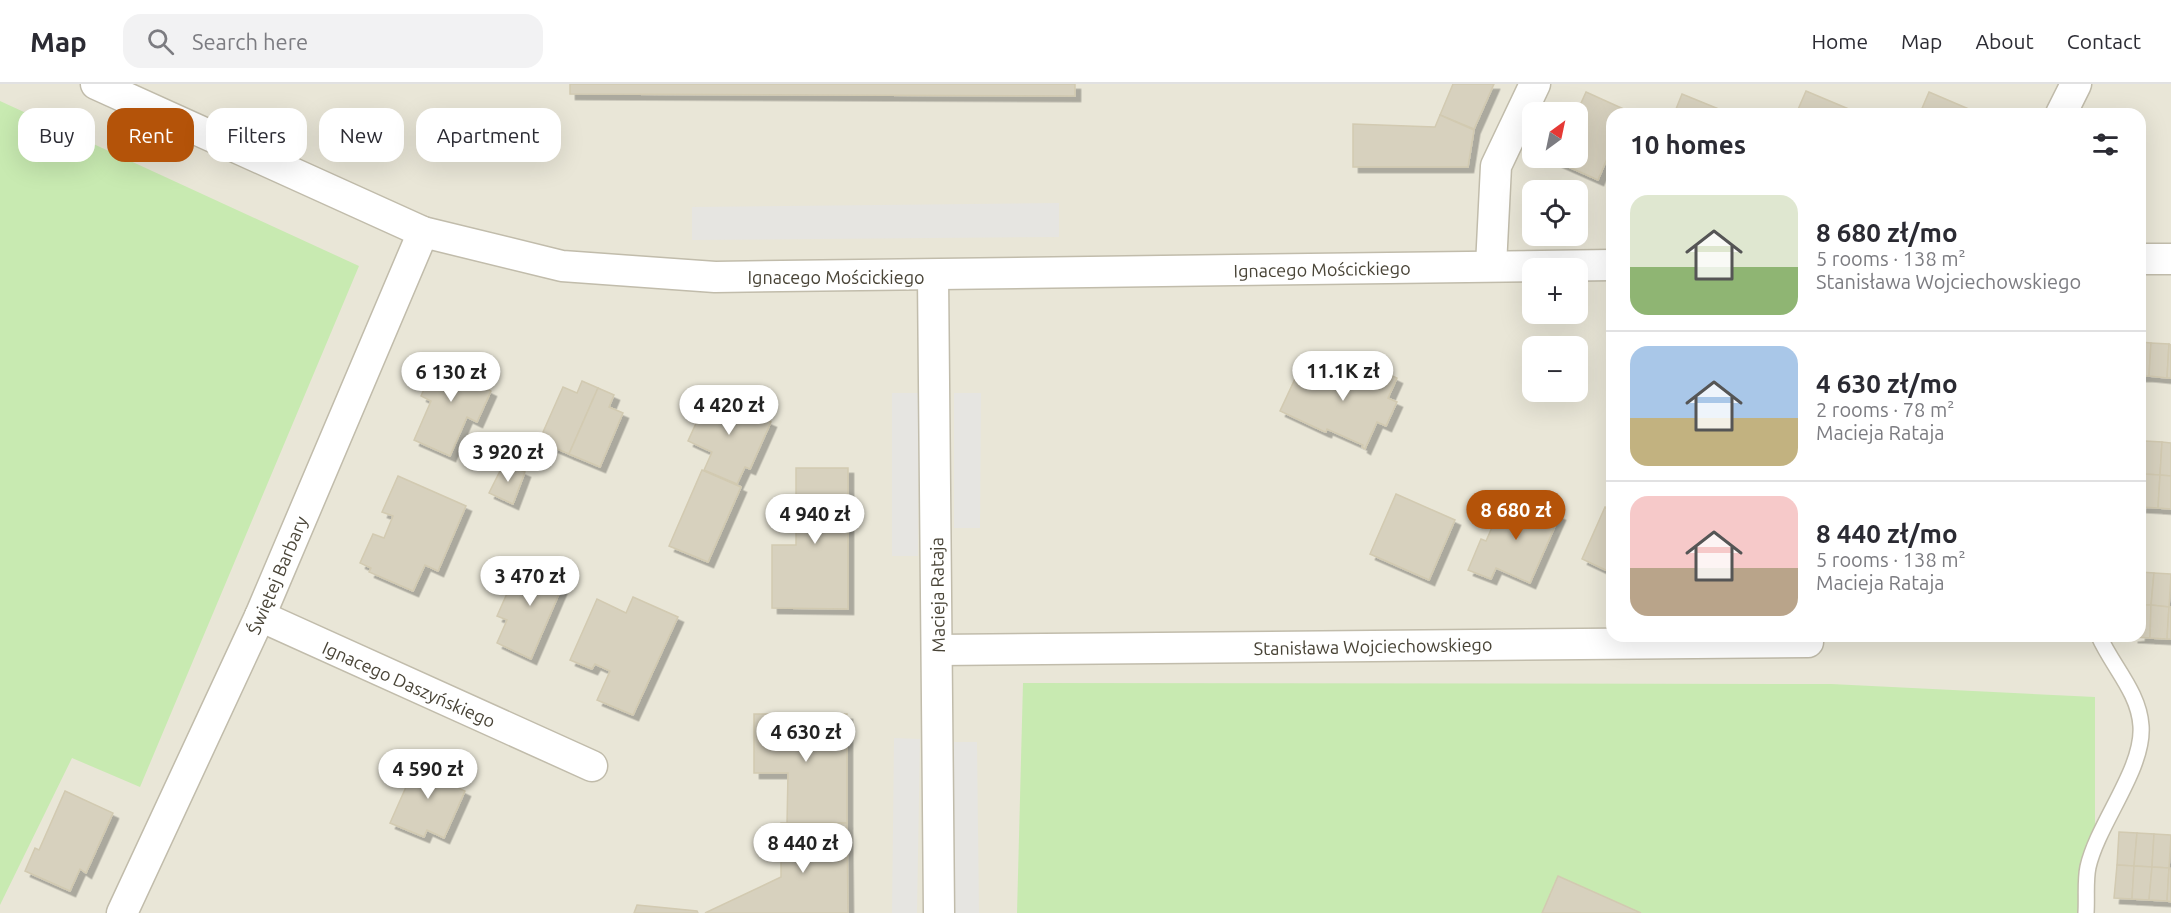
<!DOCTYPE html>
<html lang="en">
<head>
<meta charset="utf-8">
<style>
  :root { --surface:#fff; --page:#f2f2f3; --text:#2b2b33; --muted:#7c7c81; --line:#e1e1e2; --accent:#b45309 }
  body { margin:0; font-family:Ubuntu,sans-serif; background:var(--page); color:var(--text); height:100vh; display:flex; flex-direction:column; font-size:22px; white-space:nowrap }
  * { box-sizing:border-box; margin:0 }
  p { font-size:20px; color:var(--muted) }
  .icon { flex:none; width:33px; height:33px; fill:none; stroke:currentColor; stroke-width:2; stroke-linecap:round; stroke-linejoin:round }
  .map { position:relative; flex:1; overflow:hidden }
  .panel { position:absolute; left:1606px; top:24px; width:540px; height:534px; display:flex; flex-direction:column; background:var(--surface); border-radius:18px; box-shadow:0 6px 24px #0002 }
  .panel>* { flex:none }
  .banner { position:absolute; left:18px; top:24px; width:570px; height:54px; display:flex; gap:12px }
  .needle { width:39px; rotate:33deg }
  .controls { position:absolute; left:1522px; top:18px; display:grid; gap:12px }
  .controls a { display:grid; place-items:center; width:66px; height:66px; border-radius:12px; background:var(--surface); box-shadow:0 6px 24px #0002; font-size:30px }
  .price { position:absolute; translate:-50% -51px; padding:0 14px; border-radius:21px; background:#fff; color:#222; font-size:20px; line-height:39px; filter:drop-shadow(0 2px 3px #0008) }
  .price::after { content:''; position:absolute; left:50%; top:36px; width:18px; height:14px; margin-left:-9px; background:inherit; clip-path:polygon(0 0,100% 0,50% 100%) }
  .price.active { background:var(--accent); color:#fff }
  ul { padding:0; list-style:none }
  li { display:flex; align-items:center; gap:18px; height:150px; padding:0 24px }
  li+li { border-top:2px solid var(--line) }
  li span { display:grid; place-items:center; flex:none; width:168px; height:120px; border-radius:18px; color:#555 }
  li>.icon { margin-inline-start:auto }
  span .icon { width:72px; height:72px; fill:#fffc; stroke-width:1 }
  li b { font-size:26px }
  h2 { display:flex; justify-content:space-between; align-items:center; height:72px; padding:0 24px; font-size:26px }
  .pill { padding:0 21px; border-radius:18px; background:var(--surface); box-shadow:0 6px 24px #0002; font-size:21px; line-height:54px }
  .pill.active { background:var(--accent); color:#fff }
  header { display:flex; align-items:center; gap:36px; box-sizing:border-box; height:84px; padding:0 30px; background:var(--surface); border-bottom:2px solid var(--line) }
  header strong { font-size:28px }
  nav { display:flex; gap:33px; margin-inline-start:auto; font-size:21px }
  .search { width:420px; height:54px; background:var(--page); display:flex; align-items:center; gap:15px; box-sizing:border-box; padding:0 21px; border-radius:18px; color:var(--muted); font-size:22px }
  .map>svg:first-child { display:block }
</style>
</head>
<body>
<header>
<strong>Map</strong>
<div class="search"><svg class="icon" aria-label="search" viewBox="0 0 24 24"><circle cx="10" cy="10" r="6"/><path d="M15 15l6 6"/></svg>Search here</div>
<nav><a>Home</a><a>Map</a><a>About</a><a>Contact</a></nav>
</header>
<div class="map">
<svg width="2171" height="829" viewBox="0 0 2171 829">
  <defs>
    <filter id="shadow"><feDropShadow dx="5.5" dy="5.5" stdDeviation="0" flood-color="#0004"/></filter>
  </defs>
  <rect width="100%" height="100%" fill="#f5f3e9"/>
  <path fill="#e9e6d7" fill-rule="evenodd" d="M0,0H2171V829H0ZM1533,28H1578V74H1533ZM1612,30H2140V552H1612ZM1533,106H1578V152H1533ZM1533,184H1578V230H1533ZM1533,262H1578V308H1533Z"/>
  <g fill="#c8eab1">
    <path d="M0,17L359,182L140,703L72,674L0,821Z"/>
    <path d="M1023,599L1831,600L2095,613V829H1017Z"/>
  </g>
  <g fill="#e6e5e1">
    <path d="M1059,119V153L692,156V123Z"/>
    <path d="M892,309H919L918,472H892Z"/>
    <path d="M954,309H981L980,444H954Z"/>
    <path d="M894,654L920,655L917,829H892Z"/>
    <path d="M952,658H977L979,829H953Z"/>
  </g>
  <g fill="#d7d1be" stroke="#d2cab1" stroke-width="1.5" filter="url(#shadow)">
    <path d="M570,0H1075V12L570,10Z"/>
    <path d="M1453,0H1494L1474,45L1440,31Z"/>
    <path d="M1806,7L1851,26L1849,30H1796Z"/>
    <path d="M1586,8L1628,27L1627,30H1612V63L1598,96L1555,77L1557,74H1578L1577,28Z"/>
    <path d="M1929,8L1971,26L1969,30H1916L1920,29Z"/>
    <path d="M1682,10L1731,30H1674Z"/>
    <path d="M1440,31L1474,46L1468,83H1353V40L1435,43Z"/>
    <path d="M2140,258L2151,259L2149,292H2140Z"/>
    <path d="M2151,259L2169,260L2167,294L2149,292Z"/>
    <path d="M2169,260L2171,261V294H2167Z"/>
    <path d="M441,269L460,277L467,274L476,278L478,286L472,298L491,307L477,338L467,333L450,372L414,356L431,317L421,312Z"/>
    <path d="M1355,274L1397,294L1388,314L1397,318L1386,342L1377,338L1365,365L1362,363L1363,361L1327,345L1326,348L1323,347L1280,327L1300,284L1342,303Z"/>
    <path d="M582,297L598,304L569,370L539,357L563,303L577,309Z"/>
    <path d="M598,304L614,311L609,323L623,329L600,383L569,370Z"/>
    <path d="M739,308L753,314L747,328L771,338L750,385L745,383L737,400L704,386L712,368L688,357L709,311L732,322Z"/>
    <path d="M2140,356L2145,357L2143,390H2140Z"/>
    <path d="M2145,357L2162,358L2160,391L2143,390Z"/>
    <path d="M2162,358L2171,359V392L2160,391Z"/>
    <path d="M504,379L525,388L513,420L489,409Z"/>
    <path d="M796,384H848V525L772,524V461H796Z"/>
    <path d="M702,386L741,403L708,478L669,462Z"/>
    <path d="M2143,390L2160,391L2158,424L2141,423Z"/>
    <path d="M2160,391L2171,392V425L2158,424Z"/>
    <path d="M398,392L466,422L438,487L425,481L413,507L369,488L371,484L360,479L373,450L384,454L393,432L382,428Z"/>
    <path d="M1396,410L1455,436L1429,496L1370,470Z"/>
    <path d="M1505,414L1520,419L1522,414L1560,431L1530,499L1496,484L1491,495L1468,486L1481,455L1486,457Z"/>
    <path d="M1605,423L1612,427V489L1582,475Z"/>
    <path d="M540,477L568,489L531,575L497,559L507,536L497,532L520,480L536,487Z"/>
    <path d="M2140,488L2154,489L2151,521H2140Z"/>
    <path d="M2154,489L2171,490L2169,523L2151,521Z"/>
    <path d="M633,513L678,533L633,631L597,616L610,587L595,580L592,585L570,576L597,515L626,529Z"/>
    <path d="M2140,521H2151L2150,554L2132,553L2140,552Z"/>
    <path d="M2151,521L2169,523L2167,555L2150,554Z"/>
    <path d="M2169,523H2171V555H2167Z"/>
    <path d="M754,630H847V739H787L788,689H754Z"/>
    <path d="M422,667L440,674L436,686L451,693L448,699L465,707L444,754L427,746L424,753L390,739Z"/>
    <path d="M65,707L113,729L86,789L80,785L70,807L25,787L35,764L39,766Z"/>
    <path d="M781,739H847L848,829H705L781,793Z"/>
    <path d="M2119,748L2137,749L2134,782L2117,781Z"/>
    <path d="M2137,749L2154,750L2152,783L2134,782Z"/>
    <path d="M2154,750L2171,751L2169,784L2152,783Z"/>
    <path d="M2117,781L2134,782L2132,815L2114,814Z"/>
    <path d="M2134,782L2152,783L2149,816L2132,815Z"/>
    <path d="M2152,783L2169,784L2167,817L2149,816Z"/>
    <path d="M2169,784L2171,785V818L2167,817Z"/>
    <path d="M1558,792L1641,829H1542Z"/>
    <path d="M637,821L697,827L698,829H634Z"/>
  </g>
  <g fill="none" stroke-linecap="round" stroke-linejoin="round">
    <defs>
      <path id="service" d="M2086,829C2087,814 2085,797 2088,783C2098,739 2144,685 2141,642C2139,608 2112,582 2099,552"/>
      <g id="minor">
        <path d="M96,0L423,148L562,182L715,193L1612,181"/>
        <path d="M2061,30L2076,0"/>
        <path d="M2140,175H2171"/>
        <path d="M1491,182L1496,82L1535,0"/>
        <path d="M933,192L939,829"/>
        <path d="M260,532L592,682"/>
        <path d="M937,566L1808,558"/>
        <path d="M122,829L260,532L423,148"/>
      </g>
    </defs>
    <use href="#service" stroke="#c1bcab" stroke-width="18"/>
    <use href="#minor" stroke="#c1bcab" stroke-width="33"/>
    <use href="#service" stroke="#fff" stroke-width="15"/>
    <use href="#minor" stroke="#fff" stroke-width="30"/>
  </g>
  <g text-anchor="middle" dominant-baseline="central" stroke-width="4.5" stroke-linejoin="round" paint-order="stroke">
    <g font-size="18" fill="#494437" stroke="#fff">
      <text transform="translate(1322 185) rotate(-1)">Ignacego Mościckiego</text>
      <text x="836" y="193">Ignacego Mościckiego</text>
      <text transform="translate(277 491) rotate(-67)">Świętej Barbary</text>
      <text transform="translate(937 511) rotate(-91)">Macieja Rataja</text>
      <text transform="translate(1373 562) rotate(-1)">Stanisława Wojciechowskiego</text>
      <text transform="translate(409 600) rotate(24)">Ignacego Daszyńskiego</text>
    </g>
  </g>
</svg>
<div class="controls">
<a><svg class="needle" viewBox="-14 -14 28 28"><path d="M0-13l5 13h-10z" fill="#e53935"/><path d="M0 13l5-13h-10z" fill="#7c7c81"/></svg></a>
<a><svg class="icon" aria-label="locate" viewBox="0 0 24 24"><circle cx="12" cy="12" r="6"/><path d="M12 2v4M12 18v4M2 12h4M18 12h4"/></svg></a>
<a>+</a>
<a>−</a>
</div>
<b class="price" style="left:1343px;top:318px">11.1K zł</b>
<b class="price" style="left:451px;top:319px">6 130 zł</b>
<b class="price" style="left:729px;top:352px">4 420 zł</b>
<b class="price" style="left:508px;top:399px">3 920 zł</b>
<b class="price active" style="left:1516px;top:457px">8 680 zł</b>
<b class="price" style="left:815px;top:461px">4 940 zł</b>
<b class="price" style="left:530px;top:523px">3 470 zł</b>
<b class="price" style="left:806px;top:679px">4 630 zł</b>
<b class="price" style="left:428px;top:716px">4 590 zł</b>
<b class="price" style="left:803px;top:790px">8 440 zł</b>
<div class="banner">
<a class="pill">Buy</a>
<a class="pill active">Rent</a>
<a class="pill">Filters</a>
<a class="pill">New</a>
<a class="pill">Apartment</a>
</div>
<section class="panel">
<h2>10 homes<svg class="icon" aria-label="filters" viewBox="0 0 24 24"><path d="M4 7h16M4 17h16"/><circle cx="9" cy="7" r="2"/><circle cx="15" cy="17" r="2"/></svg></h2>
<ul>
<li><span style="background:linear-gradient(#dfe7d0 60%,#8fb573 0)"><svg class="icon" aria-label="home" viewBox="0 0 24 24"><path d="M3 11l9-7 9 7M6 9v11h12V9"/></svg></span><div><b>8 680 zł/mo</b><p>5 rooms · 138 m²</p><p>Stanisława Wojciechowskiego</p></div></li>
<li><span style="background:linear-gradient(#a9c7e8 60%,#c2b280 0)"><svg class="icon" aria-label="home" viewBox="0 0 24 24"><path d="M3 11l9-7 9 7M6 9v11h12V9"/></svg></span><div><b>4 630 zł/mo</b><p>2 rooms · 78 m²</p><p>Macieja Rataja</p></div></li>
<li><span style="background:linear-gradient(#f6c9c9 60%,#b9a48a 0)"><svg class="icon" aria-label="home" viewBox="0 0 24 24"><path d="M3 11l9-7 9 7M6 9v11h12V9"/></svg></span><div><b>8 440 zł/mo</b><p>5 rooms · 138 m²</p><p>Macieja Rataja</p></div></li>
</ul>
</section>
</div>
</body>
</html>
